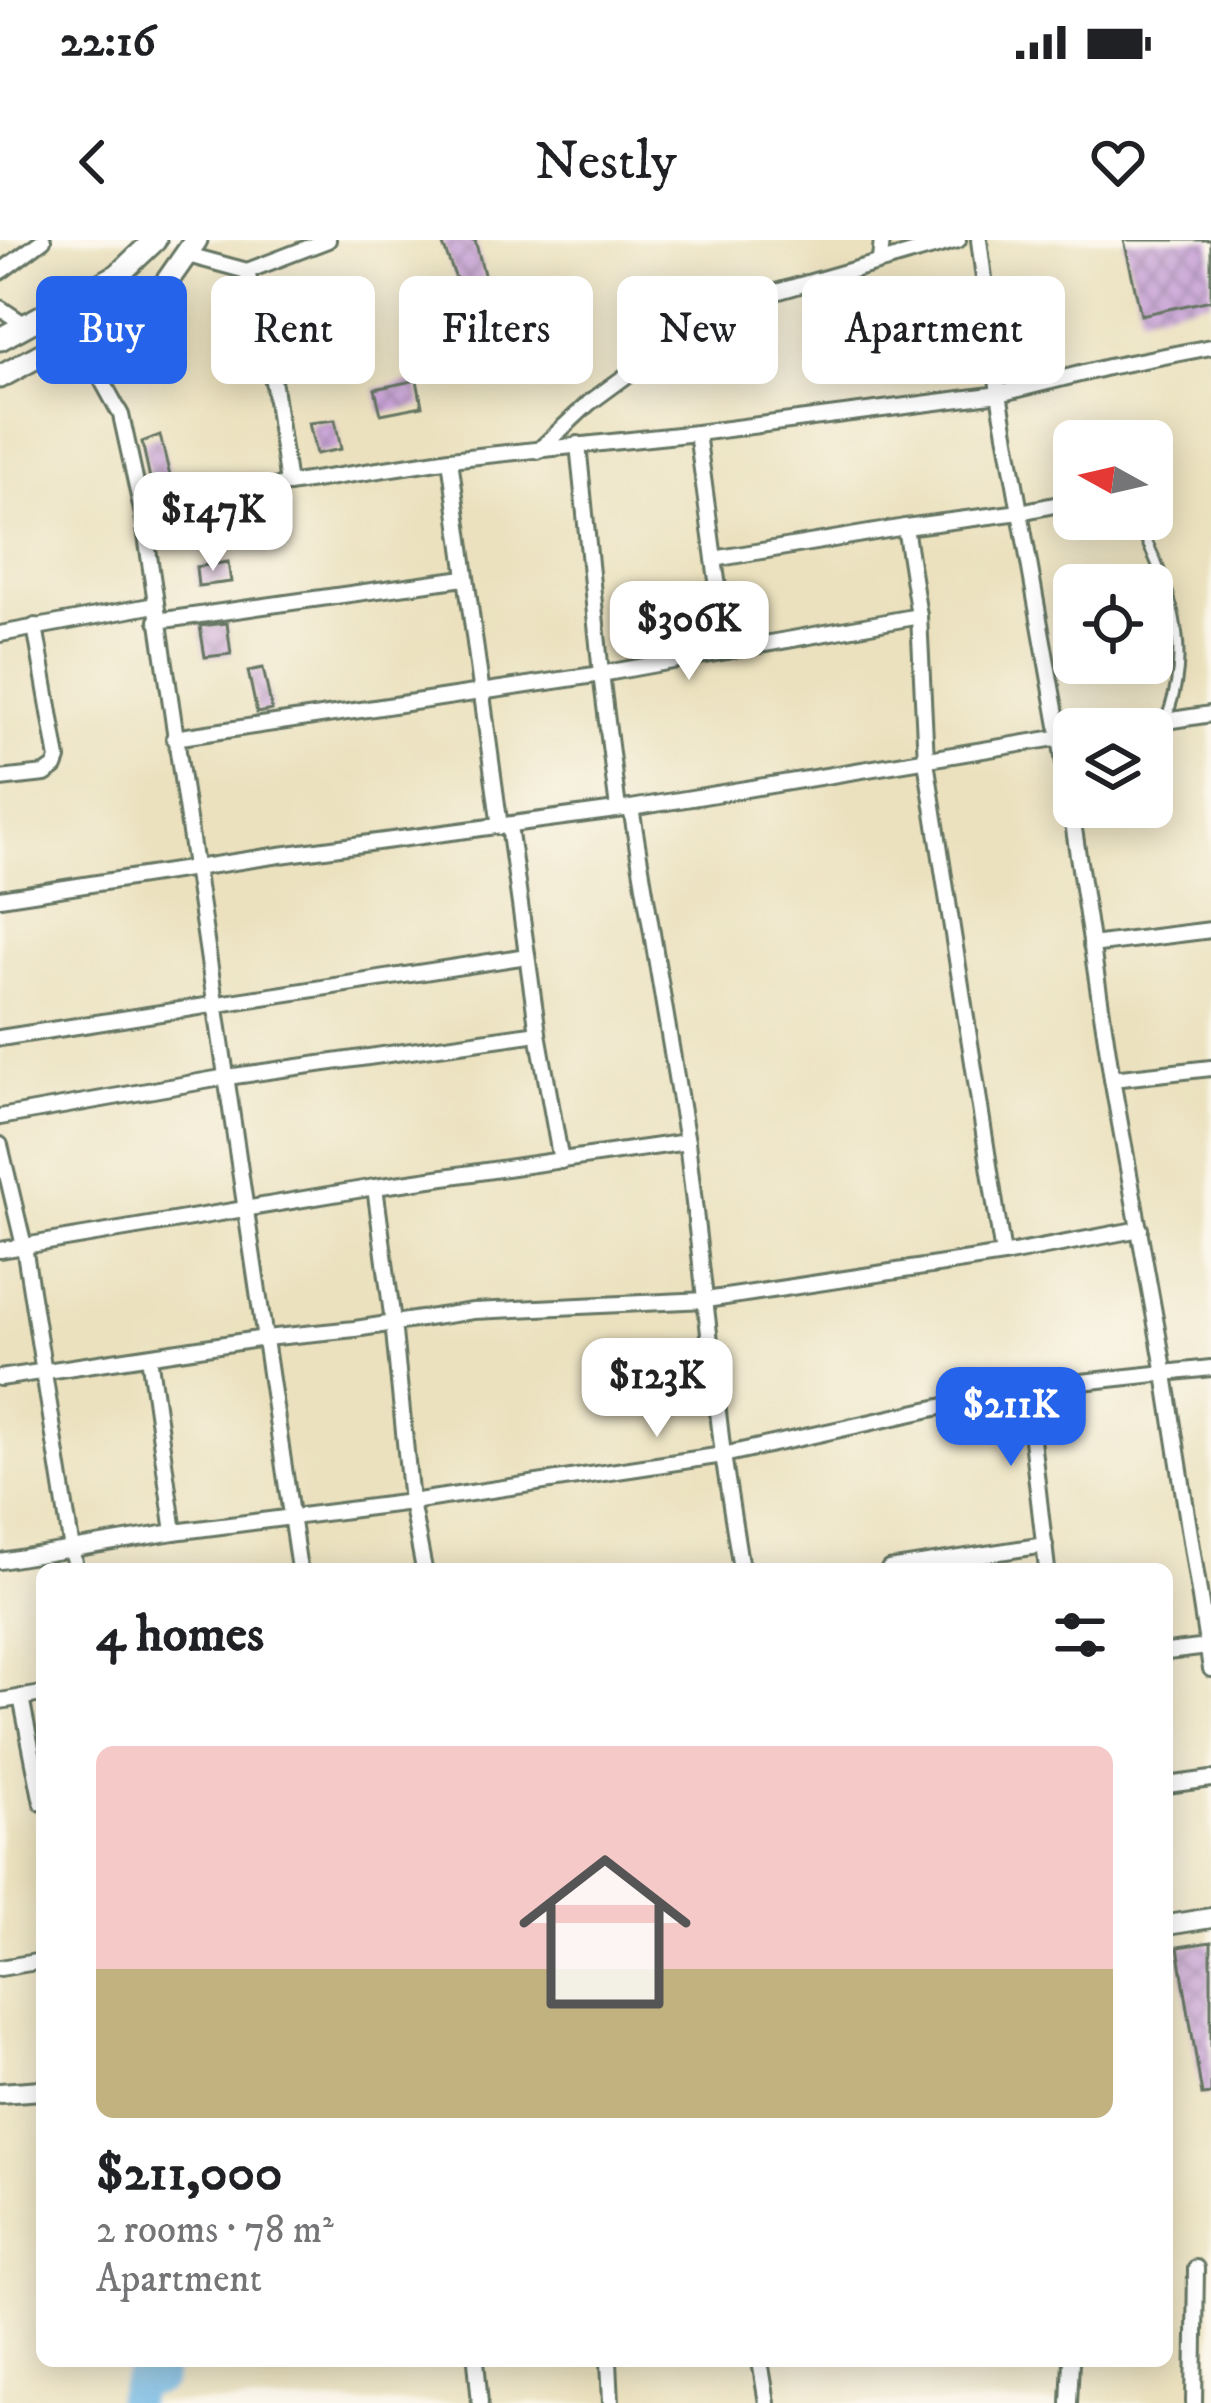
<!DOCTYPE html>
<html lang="en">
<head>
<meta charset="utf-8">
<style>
  :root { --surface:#fff; --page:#f2f2f2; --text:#202124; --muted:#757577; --line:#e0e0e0; --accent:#2563eb }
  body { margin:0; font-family:"IM FELL DW Pica",serif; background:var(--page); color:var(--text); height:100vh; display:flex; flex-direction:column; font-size:45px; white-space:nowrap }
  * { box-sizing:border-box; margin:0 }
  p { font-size:39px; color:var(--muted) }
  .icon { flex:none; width:66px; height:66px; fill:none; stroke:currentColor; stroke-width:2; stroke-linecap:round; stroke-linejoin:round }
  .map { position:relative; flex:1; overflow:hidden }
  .side { position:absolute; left:36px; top:1323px; width:1137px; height:804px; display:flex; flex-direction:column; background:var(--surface); border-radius:18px; box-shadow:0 6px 30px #0003 }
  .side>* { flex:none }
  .banner { position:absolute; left:36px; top:36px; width:1140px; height:108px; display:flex; gap:24px }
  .needle { width:78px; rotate:278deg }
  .fabs { position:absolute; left:1053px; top:180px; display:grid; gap:24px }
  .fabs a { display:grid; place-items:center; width:120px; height:120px; border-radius:18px; background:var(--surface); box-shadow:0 6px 30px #0003; font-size:60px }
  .price { position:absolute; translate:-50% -102px; padding:0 27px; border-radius:24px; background:#fff; color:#222; font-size:39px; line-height:78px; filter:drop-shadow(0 3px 6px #0008) }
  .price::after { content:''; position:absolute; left:50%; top:72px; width:36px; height:27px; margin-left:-18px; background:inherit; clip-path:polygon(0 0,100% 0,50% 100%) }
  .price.active { background:var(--accent); color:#fff }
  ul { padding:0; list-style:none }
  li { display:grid; align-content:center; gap:24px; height:636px; padding:0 60px }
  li+li { border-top:3px solid var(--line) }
  li span { display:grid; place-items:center; height:372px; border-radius:18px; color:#555 }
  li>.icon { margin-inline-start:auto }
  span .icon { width:216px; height:216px; fill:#fffc; stroke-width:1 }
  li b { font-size:51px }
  h2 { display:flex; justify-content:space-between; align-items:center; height:144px; padding:0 60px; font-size:51px }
  .chip { padding:0 42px; border-radius:18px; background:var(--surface); box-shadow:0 6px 30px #0003; font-size:42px; line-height:108px }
  .chip.active { background:var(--accent); color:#fff }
  .status { display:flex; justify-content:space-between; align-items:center; height:84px; padding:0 60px; background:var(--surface); direction:ltr }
  .status svg { height:33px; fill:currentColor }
  header { display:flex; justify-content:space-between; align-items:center; height:156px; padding:0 60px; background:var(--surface); font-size:54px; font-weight:600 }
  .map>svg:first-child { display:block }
</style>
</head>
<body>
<div class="status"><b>22:16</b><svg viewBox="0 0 49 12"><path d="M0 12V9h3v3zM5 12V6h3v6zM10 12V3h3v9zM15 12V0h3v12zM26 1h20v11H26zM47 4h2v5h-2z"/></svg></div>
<header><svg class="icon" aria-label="back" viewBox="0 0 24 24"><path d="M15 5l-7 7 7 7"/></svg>Nestly<svg class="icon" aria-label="heart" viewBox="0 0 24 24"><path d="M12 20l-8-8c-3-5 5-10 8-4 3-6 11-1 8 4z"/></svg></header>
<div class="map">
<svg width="1211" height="2163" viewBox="0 0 1211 2163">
  <defs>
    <pattern id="building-cross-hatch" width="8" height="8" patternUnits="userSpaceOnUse" patternTransform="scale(3)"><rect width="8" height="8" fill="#c8a2d6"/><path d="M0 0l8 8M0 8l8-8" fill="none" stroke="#a285ae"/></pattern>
  </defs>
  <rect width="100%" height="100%" fill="#fbf7ec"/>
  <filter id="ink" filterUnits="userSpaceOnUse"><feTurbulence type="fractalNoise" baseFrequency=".00833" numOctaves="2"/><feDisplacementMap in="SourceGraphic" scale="24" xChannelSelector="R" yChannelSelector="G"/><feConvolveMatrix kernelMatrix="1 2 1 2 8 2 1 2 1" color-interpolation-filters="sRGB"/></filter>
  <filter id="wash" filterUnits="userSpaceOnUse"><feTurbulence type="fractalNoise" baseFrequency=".004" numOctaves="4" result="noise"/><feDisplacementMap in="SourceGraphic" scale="48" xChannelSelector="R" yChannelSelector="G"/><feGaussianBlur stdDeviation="2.7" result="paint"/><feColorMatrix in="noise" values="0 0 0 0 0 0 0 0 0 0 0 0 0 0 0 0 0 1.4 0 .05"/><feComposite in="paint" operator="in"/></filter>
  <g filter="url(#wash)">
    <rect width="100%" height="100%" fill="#ebe1be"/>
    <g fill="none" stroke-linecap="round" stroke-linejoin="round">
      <path stroke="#6bb5e3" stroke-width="33" d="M131,2163L139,2142L159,2138"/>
    </g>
    <g id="blocks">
      <g fill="url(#building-cross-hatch)">
        <path d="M441,0H475L489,53L465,62Z"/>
        <path d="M1124,0H1211V60L1141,75Z"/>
        <path d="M417,140L422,166L381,174L375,149Z"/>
        <path d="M335,180L341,209L316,214L309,183Z"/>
        <path d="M160,195L170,236L151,243L142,202Z"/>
        <path d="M228,322L231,342L198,346L196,327Z"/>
        <path d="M227,383L231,414L205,417L200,386Z"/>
        <path d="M263,428L272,470L257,473L248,431Z"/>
        <path d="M1211,1702V1854L1202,1855L1178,1707Z"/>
      </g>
    </g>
  </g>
  <g filter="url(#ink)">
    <use href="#blocks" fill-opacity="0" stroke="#667664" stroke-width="3"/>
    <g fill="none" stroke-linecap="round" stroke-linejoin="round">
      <defs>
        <path id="service" d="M1136,279C1169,346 1196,408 1165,481"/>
        <g id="minor">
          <path d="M979,0L999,154L1060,497L1112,839L1165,1134L1211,1429"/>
          <path d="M188,15L247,31L274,146L288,244"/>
          <path d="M880,20L882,0"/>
          <path d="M247,31L328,0"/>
          <path d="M0,32L43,0"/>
          <path d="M0,68L27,86"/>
          <path d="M77,95L121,175L143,275L299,1329"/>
          <path d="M697,193L999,154L1108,127L1211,107"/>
          <path d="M538,211L589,163L634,130L686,94L741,62L958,0"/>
          <path d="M450,219L500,587"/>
          <path d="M143,275L288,244L450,219L697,193L714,319L905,287"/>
          <path d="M157,381L464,338"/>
          <path d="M0,394L155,365"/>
          <path d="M727,411L919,376"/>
          <path d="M1114,489L1211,474"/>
          <path d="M174,498L601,434L578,204"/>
          <path d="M0,539L45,534L55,527L58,519L35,386"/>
          <path d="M631,568L687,902L723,1215L741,1329"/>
          <path d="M618,569L601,434L727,411L714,319"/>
          <path d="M509,586L538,793L561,921"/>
          <path d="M0,658L280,615L631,568L1074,495"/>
          <path d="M1091,705L1211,690"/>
          <path d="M0,798L527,716"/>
          <path d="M1112,839L1211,828"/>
          <path d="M0,877L227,837L538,793"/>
          <path d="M0,905L24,1006L375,947L687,902"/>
          <path d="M375,947L393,1082L411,1262L424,1329"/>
          <path d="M0,1010L24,1006L75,1329"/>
          <path d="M1003,1015L926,521L919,376L905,287L1020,272L1074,261"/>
          <path d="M149,1116L174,1292"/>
          <path d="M0,1138L265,1098L355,1089L473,1071L706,1060L1003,1015L1140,989"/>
          <path d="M1026,1148L1047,1329"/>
          <path d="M0,1321L174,1292L411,1262L723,1215L1026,1148L1211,1128"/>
          <path d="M889,1329L1045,1305"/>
          <path d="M1167,1412L1208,1407"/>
          <path d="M21,1457L42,1563"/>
          <path d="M0,1461L42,1454"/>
          <path d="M1167,1545L1211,1539"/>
          <path d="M0,1728L42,1721"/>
          <path d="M476,2121L480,2163"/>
          <path d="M609,2121L611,2163"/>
          <path d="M760,2121L767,2163"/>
          <path d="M1069,2163L1071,2121"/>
          <path d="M1194,2163L1196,2028"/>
        </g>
        <g id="tertiary">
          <path d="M1167,1685L1211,1678"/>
          <path d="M0,1853L42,1850"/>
        </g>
        <g id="primary">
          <path d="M0,99L118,35L155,0"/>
          <path d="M0,137L77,95L144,64L166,43L196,0"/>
        </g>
      </defs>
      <use href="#service" stroke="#667664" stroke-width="14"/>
      <use href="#minor" stroke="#667664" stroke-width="20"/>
      <use href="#tertiary" stroke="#667664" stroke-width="24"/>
      <use href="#primary" stroke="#667664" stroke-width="27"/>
      <use href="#service" stroke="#fff" stroke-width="8"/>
      <use href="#minor" stroke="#fff" stroke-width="14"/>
      <use href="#tertiary" stroke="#fff" stroke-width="18"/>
      <use href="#primary" stroke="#fff" stroke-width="21"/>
    </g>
  </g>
</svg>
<div class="fabs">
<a><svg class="needle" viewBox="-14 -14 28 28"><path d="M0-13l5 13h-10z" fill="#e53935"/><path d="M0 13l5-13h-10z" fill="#757577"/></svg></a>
<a><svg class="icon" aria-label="locate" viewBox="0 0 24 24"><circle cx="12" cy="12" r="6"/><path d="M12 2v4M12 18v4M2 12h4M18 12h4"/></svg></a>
<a><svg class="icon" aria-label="layers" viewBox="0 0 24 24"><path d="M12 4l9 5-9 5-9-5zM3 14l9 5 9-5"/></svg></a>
</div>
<b class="price" style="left:213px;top:334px">$147K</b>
<b class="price" style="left:689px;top:443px">$306K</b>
<b class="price" style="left:657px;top:1200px">$123K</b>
<b class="price active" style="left:1011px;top:1229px">$211K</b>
<div class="banner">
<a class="chip active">Buy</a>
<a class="chip">Rent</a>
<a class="chip">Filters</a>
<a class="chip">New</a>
<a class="chip">Apartment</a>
</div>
<section class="side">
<h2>4 homes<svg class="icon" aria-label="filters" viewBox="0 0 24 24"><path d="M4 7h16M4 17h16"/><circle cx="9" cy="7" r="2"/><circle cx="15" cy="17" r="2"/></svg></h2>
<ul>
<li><span style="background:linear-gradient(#f6c9c9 60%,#c2b280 0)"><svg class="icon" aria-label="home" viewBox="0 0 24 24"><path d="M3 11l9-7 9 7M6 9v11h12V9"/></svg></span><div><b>$211,000</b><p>2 rooms · 78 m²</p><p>Apartment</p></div></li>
</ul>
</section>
</div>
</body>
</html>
